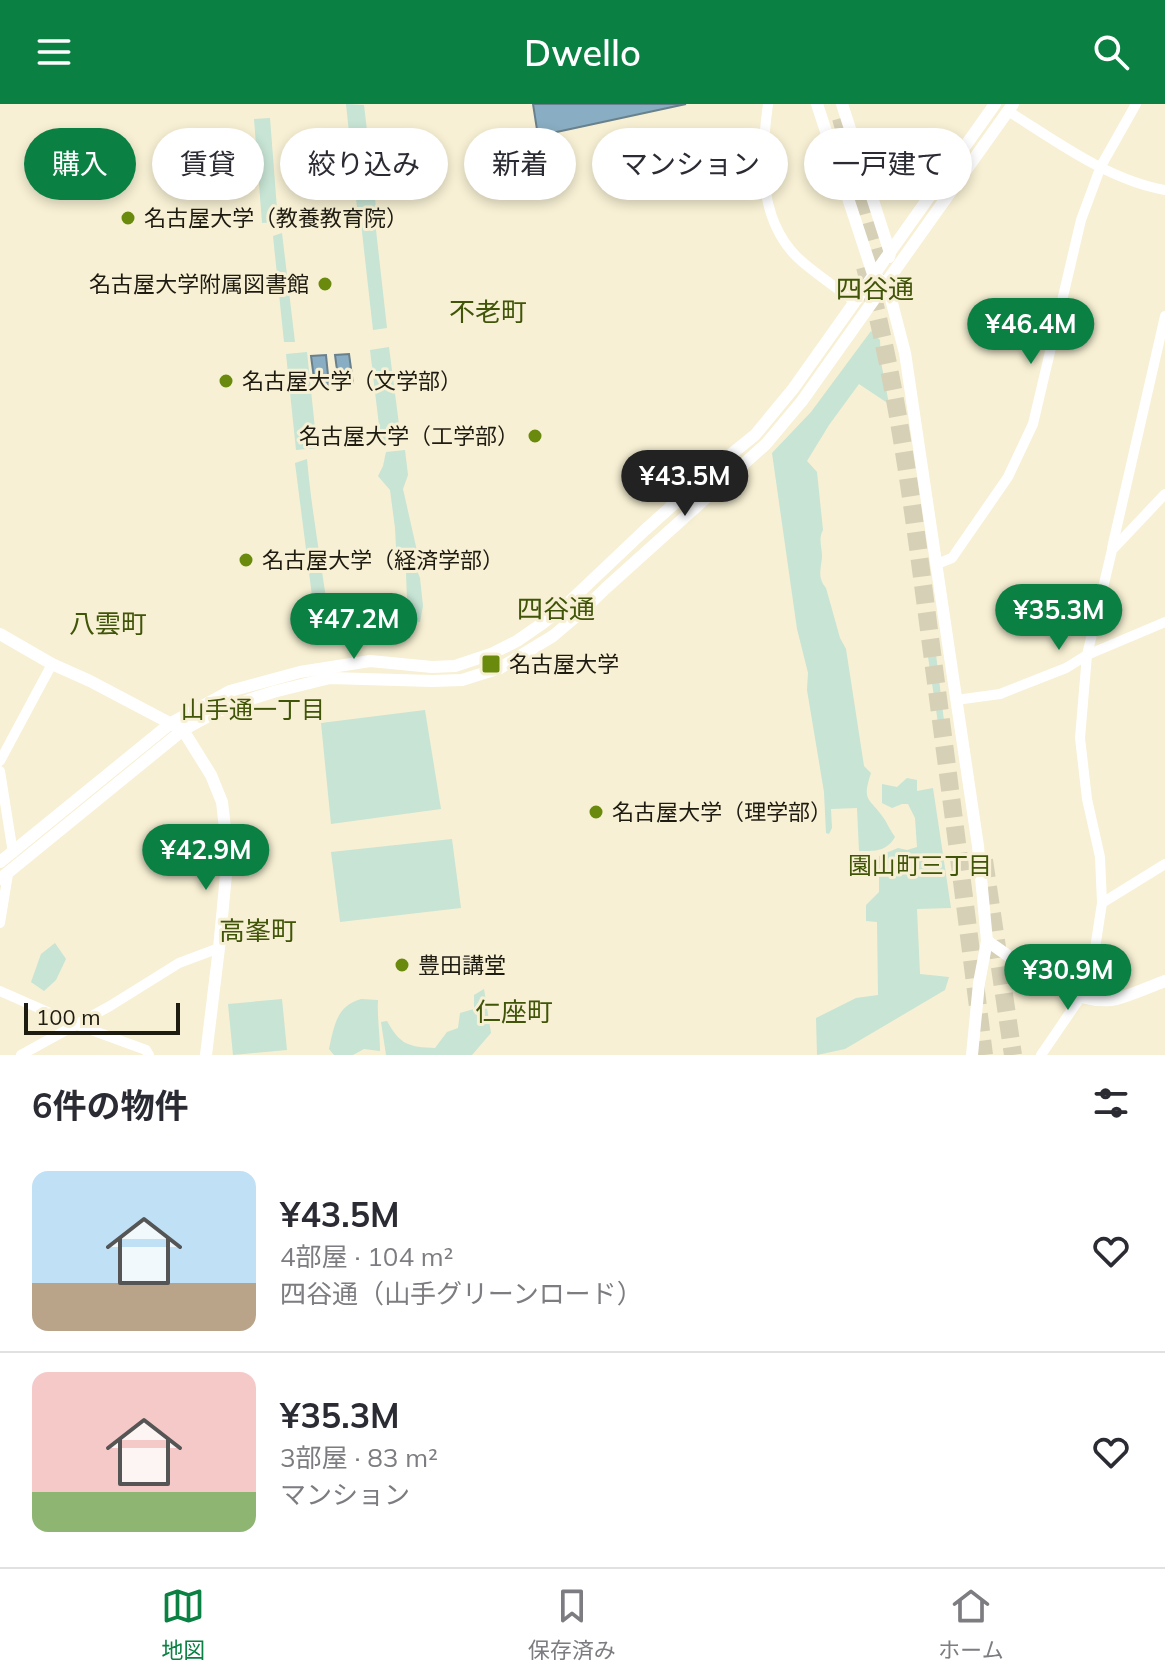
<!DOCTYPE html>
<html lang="ja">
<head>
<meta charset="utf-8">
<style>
  :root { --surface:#fff; --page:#f7f7f7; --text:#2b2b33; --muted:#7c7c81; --line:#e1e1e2; --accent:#0b8043 }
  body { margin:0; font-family:Mulish,"Noto Sans JP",sans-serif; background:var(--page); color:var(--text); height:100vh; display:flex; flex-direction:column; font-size:30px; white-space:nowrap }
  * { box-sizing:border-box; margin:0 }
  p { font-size:26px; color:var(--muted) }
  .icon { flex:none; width:44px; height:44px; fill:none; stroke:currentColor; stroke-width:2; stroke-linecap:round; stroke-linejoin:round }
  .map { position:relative; height:951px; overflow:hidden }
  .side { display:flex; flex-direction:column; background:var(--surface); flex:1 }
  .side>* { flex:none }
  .guide { position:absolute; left:24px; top:24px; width:1118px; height:72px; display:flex; gap:16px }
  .scale { position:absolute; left:24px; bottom:20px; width:156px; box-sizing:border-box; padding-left:8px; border:4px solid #1e1b11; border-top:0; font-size:22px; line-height:28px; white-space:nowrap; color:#1e1b11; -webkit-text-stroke:6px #f7f0d4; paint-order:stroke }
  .price { position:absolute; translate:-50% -68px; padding:0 18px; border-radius:28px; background:var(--accent); color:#fff; font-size:26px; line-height:52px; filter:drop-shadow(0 2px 4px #0008) }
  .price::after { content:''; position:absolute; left:50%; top:48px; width:24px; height:18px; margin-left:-12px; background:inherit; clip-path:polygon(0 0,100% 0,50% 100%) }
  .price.selected { background:#222; color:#fff }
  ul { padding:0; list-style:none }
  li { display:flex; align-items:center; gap:24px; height:200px; padding:0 32px }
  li+li { border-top:2px solid var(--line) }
  li span { display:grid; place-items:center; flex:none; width:224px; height:160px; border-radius:16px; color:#555 }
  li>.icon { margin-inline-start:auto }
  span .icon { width:96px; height:96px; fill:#fffc; stroke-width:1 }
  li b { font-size:34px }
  h2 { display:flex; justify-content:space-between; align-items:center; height:96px; padding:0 32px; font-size:34px }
  .tag { padding:0 28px; border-radius:36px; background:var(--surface); box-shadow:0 4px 12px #0003; font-size:28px; line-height:72px }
  .tag.selected { background:var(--accent); color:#fff }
  header { display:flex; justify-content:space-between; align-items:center; height:104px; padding:0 32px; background:var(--accent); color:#fff; font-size:36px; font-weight:600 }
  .tab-bar { display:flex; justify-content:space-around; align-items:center; height:112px; border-top:2px solid var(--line); background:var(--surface); font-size:22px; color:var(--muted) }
  .tab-bar a { display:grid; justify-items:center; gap:4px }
  .tab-bar .selected { color:var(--accent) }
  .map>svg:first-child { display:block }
</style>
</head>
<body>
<header><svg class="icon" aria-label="menu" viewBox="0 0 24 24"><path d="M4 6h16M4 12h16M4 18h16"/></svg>Dwello<svg class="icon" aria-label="search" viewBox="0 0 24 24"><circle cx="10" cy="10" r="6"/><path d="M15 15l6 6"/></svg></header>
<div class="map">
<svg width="1165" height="951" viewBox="0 0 1165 951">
  <rect width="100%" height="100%" fill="#f7f0d4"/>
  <g fill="#c7e4d4">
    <path d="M346,0L364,1L376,103L357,104Z"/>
    <path d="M270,14L278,118L262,119L254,15Z"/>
    <path d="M375,117L387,224L373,226L361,119Z"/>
    <path d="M282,129L295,238H284L273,132Z"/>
    <path d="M871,227L880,236L881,258L889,300L859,280L829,321L807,357L817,368L823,426C818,435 822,442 822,453C821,465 817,473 826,484L840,534L846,545L864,662L871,669C861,699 870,693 885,716C888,722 891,727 895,733C886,748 875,747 859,747L857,704L831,705L832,724L829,730L826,729L824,688L807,586L808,569L797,525L772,349L811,308Z"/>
    <path d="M389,243L401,336L381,338L370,246Z"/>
    <path d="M307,248L317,344L296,346L286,250Z"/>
    <path d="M405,346L408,371L403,385L417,447L414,459L420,474L423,502L420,518L413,519L412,503L407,497L406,468L397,462L395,424L390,386L378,372L383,362L386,348Z"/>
    <path d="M307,355C312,412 323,467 330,524L317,531L295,359Z"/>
    <path d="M935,542L945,625L938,619L928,553V548Z"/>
    <path d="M425,606L441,705L331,720L321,619Z"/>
    <path d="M907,674L917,676V687L933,684L951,804L917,805L920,870L949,873L945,886L845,945L817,951L816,914L856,894L878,891L877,818L866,817V801L879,788V752L898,744L907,746L917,743L915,714L908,700H902L892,704L882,699V680L897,683Z"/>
    <path d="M452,735L461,804L340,818L331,748Z"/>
    <path d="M55,839L66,855L56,876L44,887L31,878L41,850Z"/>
    <path d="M484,885L491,929L472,951H386L381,918L387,917C400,941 409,943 435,944L447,928L458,924L460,909L474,905V891Z"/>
    <path d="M282,895L287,946L233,951L228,900Z"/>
    <path d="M361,895L378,896C377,913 380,930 380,947L364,945L353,951H334L329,945C334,923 336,902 361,895Z"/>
  </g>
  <g fill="#89adc2" stroke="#69818d" stroke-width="2">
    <path d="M533,0H686L538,32Z"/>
    <path d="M349,250L353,279L339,281L335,251Z"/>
    <path d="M326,251L329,281L315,282L311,252Z"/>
  </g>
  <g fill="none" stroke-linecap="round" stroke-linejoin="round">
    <g stroke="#d6d0b7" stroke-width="18" stroke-dasharray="18 9" stroke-linecap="butt">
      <path d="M841,14L891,194"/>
      <path d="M865,163C899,286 914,414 931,541C949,677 967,814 984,951"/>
      <path d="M984,756L1013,951"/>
    </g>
    <g stroke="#fff" stroke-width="10">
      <path d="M768,0C761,51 757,112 796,152C811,167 836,183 854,197"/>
      <path d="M1008,7C1056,37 1108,76 1165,86"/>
      <path d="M1112,444L1165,212"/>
      <path d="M937,460L952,454L1008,373L1033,320L1081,116L1101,62L1136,0"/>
      <path d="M956,596L1000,590L1066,564L1087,551L1165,518"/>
      <path d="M0,657L52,560"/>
      <path d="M0,667L13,749"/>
      <path d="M1102,799L1165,760"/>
      <path d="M0,819L8,770"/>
      <path d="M0,887L75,920L146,946L149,951"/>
      <path d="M21,951L110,902L179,859L219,844"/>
      <path d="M1041,951L1080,894L1094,851L1102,799L1100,753L1087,695L1080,634L1087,551L1112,446L1165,390"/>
    </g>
    <g stroke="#fff" stroke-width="12">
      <path d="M817,0L873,170L877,172"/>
      <path d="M842,0L890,149L889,153"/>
      <path d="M886,176L905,249L978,742L987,837L979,879L972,951"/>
      <path d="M0,530L52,560L90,577L183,626L211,671L222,698L228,750L219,844L206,951"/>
      <path d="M0,758L171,619L230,587L300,568L370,557L432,563L455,562L491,550L517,537L543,519L568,499L645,426L714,364L755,331L793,285L995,0"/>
      <path d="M0,775L183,626L216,608L251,595L277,587L330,574L432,577L462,576L500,564L553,532L579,510L606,484L766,340L802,297L1013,0"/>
      <path d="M987,837C1022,860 1066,900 1111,896C1125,894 1151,882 1165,877"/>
    </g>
  </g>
  <g fill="#698a0c" stroke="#f7f0d4" stroke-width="3">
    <circle cx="128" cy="114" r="8"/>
    <circle cx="325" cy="180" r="8"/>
    <circle cx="226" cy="277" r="8"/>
    <circle cx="535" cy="332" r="8"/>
    <circle cx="246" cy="456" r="8"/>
    <rect x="481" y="550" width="20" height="20" rx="4"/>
    <circle cx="596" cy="708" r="8"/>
    <circle cx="402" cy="861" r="8"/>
  </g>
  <g text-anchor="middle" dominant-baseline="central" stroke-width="6" stroke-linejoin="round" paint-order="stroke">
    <g font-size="22" fill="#1e1b11" stroke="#f7f0d4" text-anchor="start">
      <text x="144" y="114">名古屋大学（教養教育院）</text>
      <text x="309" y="180" text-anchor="end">名古屋大学附属図書館</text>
      <text x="242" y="277">名古屋大学（文学部）</text>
      <text x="519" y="332" text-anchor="end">名古屋大学（工学部）</text>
      <text x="262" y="456">名古屋大学（経済学部）</text>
      <text x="509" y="560">名古屋大学</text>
      <text x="612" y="708">名古屋大学（理学部）</text>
      <text x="418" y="861">豊田講堂</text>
    </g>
    <g font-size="24" fill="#405508" stroke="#f7f0d4">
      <text x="253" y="605">山手通一丁目</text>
      <text x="920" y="761">園山町三丁目</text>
    </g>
    <g font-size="26" fill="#405508" stroke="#f7f0d4">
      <text x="875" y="184">四谷通</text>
      <text x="488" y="207">不老町</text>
      <text x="556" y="504">四谷通</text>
      <text x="108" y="519">八雲町</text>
      <text x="258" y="826">高峯町</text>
      <text x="514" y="907">仁座町</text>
    </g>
  </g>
</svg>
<div class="scale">100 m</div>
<b class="price" style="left:1031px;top:262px">¥46.4M</b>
<b class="price selected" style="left:685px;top:414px">¥43.5M</b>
<b class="price" style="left:1059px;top:548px">¥35.3M</b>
<b class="price" style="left:354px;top:557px">¥47.2M</b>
<b class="price" style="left:206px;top:788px">¥42.9M</b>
<b class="price" style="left:1068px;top:908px">¥30.9M</b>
<div class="guide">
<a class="tag selected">購入</a>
<a class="tag">賃貸</a>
<a class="tag">絞り込み</a>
<a class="tag">新着</a>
<a class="tag">マンション</a>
<a class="tag">一戸建て</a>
</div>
</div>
<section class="side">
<h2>6件の物件<svg class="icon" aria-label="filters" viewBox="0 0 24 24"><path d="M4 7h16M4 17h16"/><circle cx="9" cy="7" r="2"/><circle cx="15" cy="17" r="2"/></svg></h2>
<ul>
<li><span style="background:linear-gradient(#bfe0f5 70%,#b9a48a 0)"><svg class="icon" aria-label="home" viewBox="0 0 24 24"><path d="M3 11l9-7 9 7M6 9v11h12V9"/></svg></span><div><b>¥43.5M</b><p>4部屋 · 104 m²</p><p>四谷通（山手グリーンロード）</p></div><svg class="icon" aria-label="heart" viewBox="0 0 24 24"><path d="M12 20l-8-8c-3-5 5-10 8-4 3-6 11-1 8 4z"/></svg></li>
<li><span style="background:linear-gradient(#f6c9c9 75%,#8fb573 0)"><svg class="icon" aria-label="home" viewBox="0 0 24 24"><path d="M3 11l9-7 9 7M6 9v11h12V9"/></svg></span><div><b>¥35.3M</b><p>3部屋 · 83 m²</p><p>マンション</p></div><svg class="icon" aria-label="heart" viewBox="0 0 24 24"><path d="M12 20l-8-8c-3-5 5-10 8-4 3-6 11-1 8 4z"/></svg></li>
</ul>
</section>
<nav class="tab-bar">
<a class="selected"><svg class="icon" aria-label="map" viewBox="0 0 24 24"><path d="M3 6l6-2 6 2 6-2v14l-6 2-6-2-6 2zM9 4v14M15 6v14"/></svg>地図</a>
<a><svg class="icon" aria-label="saved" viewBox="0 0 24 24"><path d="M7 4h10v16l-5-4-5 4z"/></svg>保存済み</a>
<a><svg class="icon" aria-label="home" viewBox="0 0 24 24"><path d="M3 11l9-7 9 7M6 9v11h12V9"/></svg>ホーム</a>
</nav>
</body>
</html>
